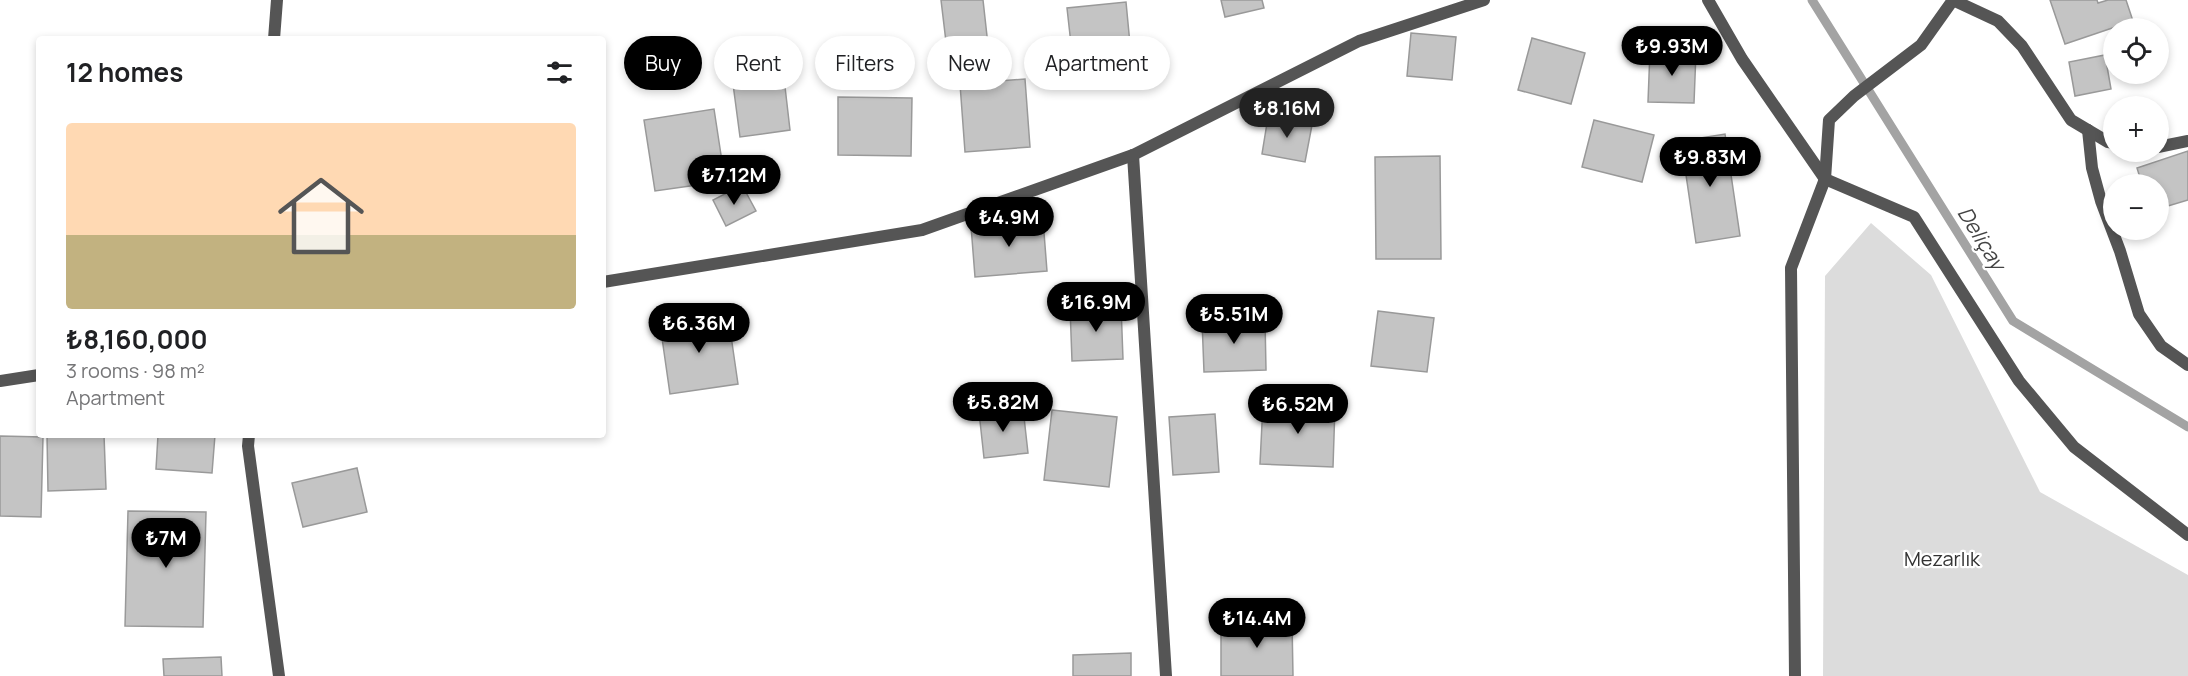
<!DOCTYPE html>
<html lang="en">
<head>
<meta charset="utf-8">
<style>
  :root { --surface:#fff; --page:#f2f2f2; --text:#202124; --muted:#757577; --accent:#000 }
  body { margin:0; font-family:Manrope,sans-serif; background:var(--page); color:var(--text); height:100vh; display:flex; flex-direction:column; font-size:22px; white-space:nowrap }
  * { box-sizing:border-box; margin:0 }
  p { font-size:20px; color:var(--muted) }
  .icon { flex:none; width:33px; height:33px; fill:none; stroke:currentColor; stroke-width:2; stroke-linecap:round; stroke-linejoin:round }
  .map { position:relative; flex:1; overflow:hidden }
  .details { position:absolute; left:36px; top:36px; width:570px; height:402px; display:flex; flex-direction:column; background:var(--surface); border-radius:6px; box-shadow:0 3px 9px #0003 }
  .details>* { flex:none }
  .hud { position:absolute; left:624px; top:36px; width:570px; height:54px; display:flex; gap:12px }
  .tools { position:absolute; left:2103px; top:18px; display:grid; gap:12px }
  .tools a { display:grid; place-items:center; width:66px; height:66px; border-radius:50%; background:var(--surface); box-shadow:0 3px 9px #0003; font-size:30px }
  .price { position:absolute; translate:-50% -51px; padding:0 14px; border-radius:21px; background:var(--accent); color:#fff; font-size:20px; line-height:39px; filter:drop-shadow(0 2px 3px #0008) }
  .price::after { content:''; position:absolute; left:50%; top:36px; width:18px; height:14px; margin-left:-9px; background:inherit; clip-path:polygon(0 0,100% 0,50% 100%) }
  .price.selected { background:#222; color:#fff }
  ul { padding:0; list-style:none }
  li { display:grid; align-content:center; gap:12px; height:318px; padding:0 30px }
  li span { display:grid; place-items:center; height:186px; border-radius:6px; color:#555 }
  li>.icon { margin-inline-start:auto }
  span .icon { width:108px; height:108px; fill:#fffc; stroke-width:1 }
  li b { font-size:26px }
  h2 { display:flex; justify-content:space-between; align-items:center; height:72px; padding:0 30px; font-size:26px }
  .pill { padding:0 21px; border-radius:27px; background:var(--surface); box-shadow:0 3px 9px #0003; font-size:21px; line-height:54px }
  .pill.selected { background:var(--accent); color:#fff }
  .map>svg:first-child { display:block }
</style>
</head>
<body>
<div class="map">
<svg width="2188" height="676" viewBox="0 0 2188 676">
  <rect width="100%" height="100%" fill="#fff"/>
  <path fill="#dcdcdc" d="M1871,223L1931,275L2040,492L2188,575V676H1823L1825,276Z"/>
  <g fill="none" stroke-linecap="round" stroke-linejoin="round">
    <path stroke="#a3a3a3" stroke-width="9" d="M1812,0L2013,321L2188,427"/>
  </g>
  <g fill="#c4c4c4" stroke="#999" stroke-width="1.5">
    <path d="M941,0H983L990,63L949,67Z"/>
    <path d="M1221,0H1262L1264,8L1225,17Z"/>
    <path d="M2050,0H2097L2098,3L2108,0H2126L2133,21L2065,44Z"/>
    <path d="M1126,2L1132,65L1074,71L1067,8Z"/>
    <path d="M1411,33L1456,37L1452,80L1407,76Z"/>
    <path d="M1532,38L1585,53L1571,104L1518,90Z"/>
    <path d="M1650,50L1696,52L1694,103L1648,102Z"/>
    <path d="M2105,55L2111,89L2075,96L2069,62Z"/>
    <path d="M784,78L790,130L740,137L733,84Z"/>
    <path d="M1025,79L1030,147L965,152L960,84Z"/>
    <path d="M838,97L912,98L911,156L838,155Z"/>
    <path d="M714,109L725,181L655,191L644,120Z"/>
    <path d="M1268,117L1312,125L1305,162L1262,154Z"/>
    <path d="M1594,120L1654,135L1642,182L1582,167Z"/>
    <path d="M1725,134L1740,236L1696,243L1681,141Z"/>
    <path d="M2188,151V200L2158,209V184H2142L2137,168Z"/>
    <path d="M1440,156L1441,259H1376L1375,157Z"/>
    <path d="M742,185L756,211L726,226L713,200Z"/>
    <path d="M1043,220L1047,271L975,277L971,226Z"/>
    <path d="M1121,305L1123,359L1072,361L1070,307Z"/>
    <path d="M1378,311L1434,318L1427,372L1371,366Z"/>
    <path d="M728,315L738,384L670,394L660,324Z"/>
    <path d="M1265,319L1266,370L1204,372L1202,320Z"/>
    <path d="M1263,403L1335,406L1333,467L1260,464Z"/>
    <path d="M1023,408L1028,453L984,458L979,412Z"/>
    <path d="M1052,410L1117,417L1109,487L1044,480Z"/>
    <path d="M1215,414L1219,472L1173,475L1169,417Z"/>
    <path d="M47,435H104L106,489L48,491Z"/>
    <path d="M158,435H215L212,473L156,469Z"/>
    <path d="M0,436L43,437L41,517L0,516Z"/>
    <path d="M357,468L367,512L303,527L292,483Z"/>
    <path d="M128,511L206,512L203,627L125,626Z"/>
    <path d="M1292,621L1293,676H1221V622Z"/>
    <path d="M1131,653V676H1073V655Z"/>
    <path d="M221,657L222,676H164L163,659Z"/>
  </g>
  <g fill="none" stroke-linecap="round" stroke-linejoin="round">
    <g stroke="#555" stroke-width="12">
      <path d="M1708,0L1742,59L1825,179L1914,217L2019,381L2074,447L2188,535"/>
      <path d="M1953,0L1998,21L2022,46L2071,120L2108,142L2114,143"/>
      <path d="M2088,130L2092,168L2101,201L2120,251L2139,314L2161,346L2188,365"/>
      <path d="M2158,147L2188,141"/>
      <path d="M1133,155L1166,676"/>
      <path d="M603,282L922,230L1133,155L1359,41L1484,0"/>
      <path d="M0,381L39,375"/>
      <path d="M1795,676L1791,268L1825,179L1829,120L1854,96L1921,45L1953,0"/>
    </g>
    <g stroke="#555" stroke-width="12">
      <path d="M274,39L277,0"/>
      <path d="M249,435L248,446L279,676"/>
    </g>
  </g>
  <g text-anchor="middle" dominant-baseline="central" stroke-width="4.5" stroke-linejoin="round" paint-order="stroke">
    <g font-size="20" fill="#333" stroke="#fff">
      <text x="1942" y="558">Mezarlık</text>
    </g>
    <g font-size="21" font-style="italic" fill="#444" stroke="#fff">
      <text transform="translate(1982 238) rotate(58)">Deliçay</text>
    </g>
  </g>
</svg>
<div class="tools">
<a><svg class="icon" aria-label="locate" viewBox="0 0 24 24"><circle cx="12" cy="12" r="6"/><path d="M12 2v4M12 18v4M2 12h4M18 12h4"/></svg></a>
<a>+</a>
<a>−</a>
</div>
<b class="price" style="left:1672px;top:77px">₺9.93M</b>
<b class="price selected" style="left:1287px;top:139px">₺8.16M</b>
<b class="price" style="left:1710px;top:188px">₺9.83M</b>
<b class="price" style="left:734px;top:206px">₺7.12M</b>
<b class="price" style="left:1009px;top:248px">₺4.9M</b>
<b class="price" style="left:1096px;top:333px">₺16.9M</b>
<b class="price" style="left:1234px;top:345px">₺5.51M</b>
<b class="price" style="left:699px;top:354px">₺6.36M</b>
<b class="price" style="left:1003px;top:433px">₺5.82M</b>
<b class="price" style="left:1298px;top:435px">₺6.52M</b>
<b class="price" style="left:166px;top:569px">₺7M</b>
<b class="price" style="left:1257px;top:649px">₺14.4M</b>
<div class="hud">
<a class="pill selected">Buy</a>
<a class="pill">Rent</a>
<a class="pill">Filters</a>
<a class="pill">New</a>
<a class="pill">Apartment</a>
</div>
<section class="details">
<h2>12 homes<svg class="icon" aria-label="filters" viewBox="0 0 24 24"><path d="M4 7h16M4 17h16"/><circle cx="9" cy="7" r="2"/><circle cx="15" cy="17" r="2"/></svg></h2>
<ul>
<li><span style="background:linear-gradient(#ffd9b3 60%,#c2b280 0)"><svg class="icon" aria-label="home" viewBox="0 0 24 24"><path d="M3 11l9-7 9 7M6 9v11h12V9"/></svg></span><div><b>₺8,160,000</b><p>3 rooms · 98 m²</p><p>Apartment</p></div></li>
</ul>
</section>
</div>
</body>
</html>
